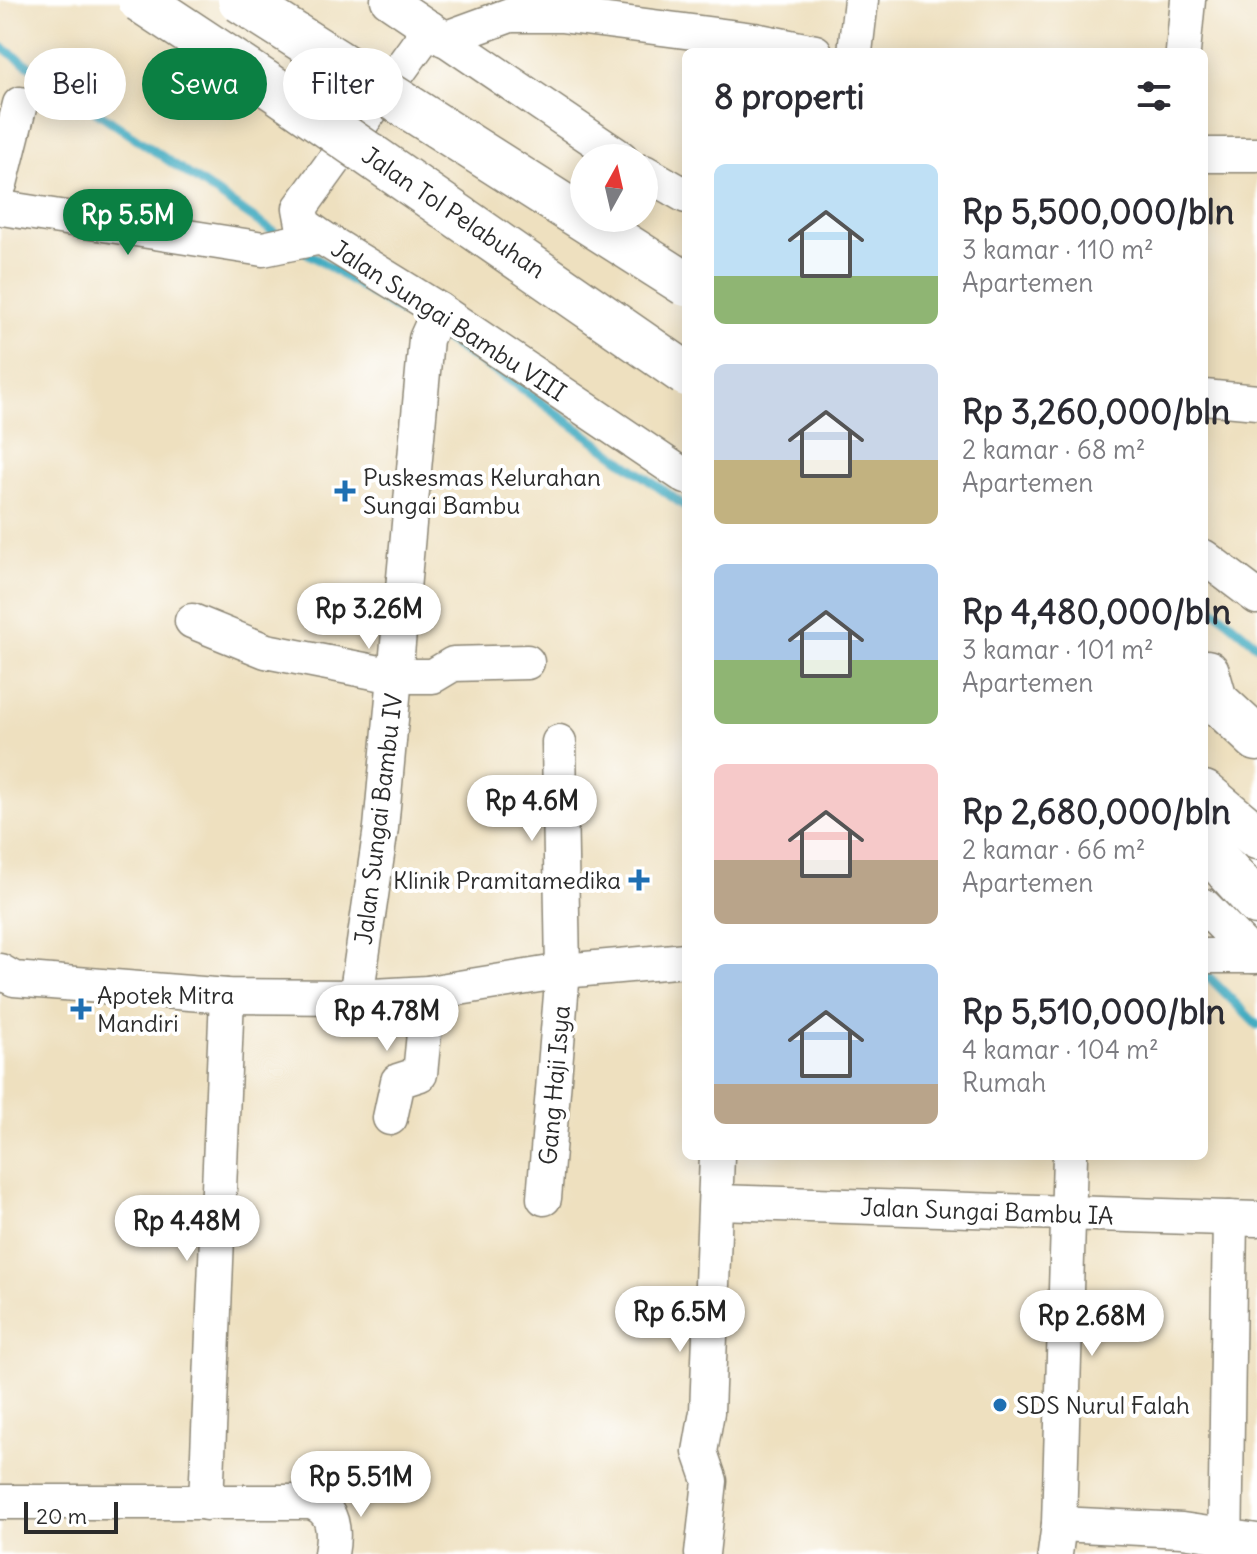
<!DOCTYPE html>
<html lang="id">
<head>
<meta charset="utf-8">
<style>
  :root { --surface:#fff; --page:#f2f2f3; --text:#2b2b33; --muted:#7c7c81; --accent:#0b8043 }
  body { margin:0; font-family:Delius,sans-serif; background:var(--page); color:var(--text); height:100vh; display:flex; flex-direction:column; font-size:30px; white-space:nowrap }
  * { box-sizing:border-box; margin:0 }
  p { font-size:26px; color:var(--muted) }
  .icon { flex:none; width:44px; height:44px; fill:none; stroke:currentColor; stroke-width:2; stroke-linecap:round; stroke-linejoin:round }
  .map { position:relative; flex:1; overflow:hidden }
  .side { position:absolute; left:682px; top:48px; width:526px; height:1112px; display:flex; flex-direction:column; background:var(--surface); border-radius:12px; box-shadow:0 4px 20px #0003 }
  .side>* { flex:none }
  .top-card { position:absolute; left:24px; top:48px; width:538px; height:72px; display:flex; gap:16px }
  .needle { width:52px; rotate:8deg }
  .buttons { position:absolute; left:570px; top:144px; display:grid; gap:16px }
  .buttons a { display:grid; place-items:center; width:88px; height:88px; border-radius:50%; background:var(--surface); box-shadow:0 4px 20px #0003; font-size:40px }
  .scale { position:absolute; left:24px; bottom:20px; width:94px; box-sizing:border-box; padding-left:8px; border:4px solid #2b2b2b; border-top:0; font-size:22px; line-height:28px; white-space:nowrap; color:#2b2b2b; -webkit-text-stroke:6px #fff; paint-order:stroke }
  .price { position:absolute; translate:-50% -68px; padding:0 18px; border-radius:28px; background:#fff; color:#222; font-size:26px; line-height:52px; filter:drop-shadow(0 2px 4px #0008) }
  .price::after { content:''; position:absolute; left:50%; top:48px; width:24px; height:18px; margin-left:-12px; background:inherit; clip-path:polygon(0 0,100% 0,50% 100%) }
  .price.current { background:var(--accent); color:#fff }
  ul { padding:0; list-style:none }
  li { display:flex; align-items:center; gap:24px; height:200px; padding:0 32px }
  li span { display:grid; place-items:center; flex:none; width:224px; height:160px; border-radius:12px; color:#555 }
  li>.icon { margin-inline-start:auto }
  span .icon { width:96px; height:96px; fill:#fffc; stroke-width:1 }
  li b { font-size:34px }
  h2 { display:flex; justify-content:space-between; align-items:center; height:96px; padding:0 32px; font-size:34px }
  .tag { padding:0 28px; border-radius:36px; background:var(--surface); box-shadow:0 4px 20px #0003; font-size:28px; line-height:72px }
  .tag.current { background:var(--accent); color:#fff }
  .map>svg:first-child { display:block }
</style>
</head>
<body>
<div class="map">
<svg width="1257" height="1554" viewBox="0 0 1257 1554">
  <rect width="100%" height="100%" fill="#fff"/>
  <filter id="ink" filterUnits="userSpaceOnUse"><feTurbulence type="fractalNoise" baseFrequency=".0125" numOctaves="2"/><feDisplacementMap in="SourceGraphic" scale="16" xChannelSelector="R" yChannelSelector="G"/><feConvolveMatrix kernelMatrix="1 2 1 2 8 2 1 2 1" color-interpolation-filters="sRGB"/></filter>
  <filter id="wash" filterUnits="userSpaceOnUse"><feTurbulence type="fractalNoise" baseFrequency=".006" numOctaves="4" result="noise"/><feDisplacementMap in="SourceGraphic" scale="32" xChannelSelector="R" yChannelSelector="G"/><feGaussianBlur stdDeviation="1.8" result="paint"/><feColorMatrix in="noise" values="0 0 0 0 0 0 0 0 0 0 0 0 0 0 0 0 0 1.4 0 .05"/><feComposite in="paint" operator="in"/></filter>
  <g filter="url(#wash)">
    <rect width="100%" height="100%" fill="#eee0bf"/>
    <g fill="none" stroke-linecap="round" stroke-linejoin="round">
      <g stroke="#40aac0" stroke-width="9">
        <path d="M0,46L281,237"/>
        <path d="M304,251L423,326"/>
        <path d="M436,334L520,387L686,507"/>
        <path d="M1204,601L1257,645"/>
        <path d="M1204,972L1257,1025"/>
      </g>
    </g>
  </g>
  <g filter="url(#ink)">
    <g fill="none" stroke-linecap="round" stroke-linejoin="round">
      <defs>
        <g id="minor">
          <path d="M388,0L621,158"/>
          <path d="M444,39L510,15H561L754,40L815,52"/>
          <path d="M855,52L861,0"/>
          <path d="M1183,52L1188,0"/>
          <path d="M1204,155H1257"/>
          <path d="M644,172L686,196"/>
          <path d="M0,184L20,104"/>
          <path d="M2,208L263,249L321,237L439,310L686,477"/>
          <path d="M321,237L303,224L300,208L430,28"/>
          <path d="M1204,397L1257,402"/>
          <path d="M1204,557L1257,597"/>
          <path d="M192,621L266,651L395,676H433L453,664L527,662"/>
          <path d="M1204,906L1253,956"/>
          <path d="M1204,956H1257"/>
          <path d="M0,971L14,979L227,996L356,997L428,993L563,971L686,960"/>
          <path d="M356,997L381,828L426,339L439,310"/>
          <path d="M390,1118L398,1081L420,1074L428,993"/>
          <path d="M544,1198L563,971L559,742"/>
          <path d="M717,1202L1257,1219"/>
          <path d="M0,1502H310C335,1509 335,1532 331,1554"/>
          <path d="M206,1503L227,996"/>
          <path d="M1059,1524L1182,1530L1257,1541"/>
          <path d="M702,1554L710,1481L700,1452L707,1412L717,1156"/>
          <path d="M1055,1554L1059,1524L1070,1156"/>
          <path d="M1225,1554L1230,1218"/>
        </g>
        <g id="highway">
          <path d="M1207,672L1215,700L1257,739"/>
          <path d="M1204,793L1257,837"/>
          <path d="M1204,845L1257,903"/>
        </g>
      </defs>
      <use href="#minor" stroke="#8c8675" stroke-width="37"/>
      <use href="#highway" stroke="#8c8675" stroke-width="47"/>
      <use href="#minor" stroke="#fff" stroke-width="34"/>
      <use href="#highway" stroke="#fff" stroke-width="44"/>
      <defs>
        <g id="highway-bridge">
          <path d="M140,0L276,90L686,374"/>
          <path d="M240,0L686,284"/>
        </g>
      </defs>
      <use href="#highway-bridge" stroke="#8c8675" stroke-width="47" stroke-linecap="butt"/>
      <use href="#highway-bridge" stroke="#fff" stroke-width="44"/>
    </g>
  </g>
  <g fill="#1f6fb2" stroke="#fff" stroke-width="3">
    <path d="M341 479h8v8h8v8h-8v8h-8v-8h-8v-8h8z"/>
    <path d="M635 868h8v8h8v8h-8v8h-8v-8h-8v-8h8z"/>
    <path d="M77 997h8v8h8v8h-8v8h-8v-8h-8v-8h8z"/>
    <circle cx="1000" cy="1405" r="8"/>
  </g>
  <g text-anchor="middle" dominant-baseline="central" stroke-width="8" stroke-linejoin="round" paint-order="stroke">
    <g font-size="24" fill="#2b2b2b" stroke="#fff">
      <text transform="translate(454 212) rotate(34)">Jalan Tol Pelabuhan</text>
      <text transform="translate(449 320) rotate(33)">Jalan Sungai Bambu VIII</text>
      <text transform="translate(378 819) rotate(-83)">Jalan Sungai Bambu IV</text>
      <text transform="translate(554 1085) rotate(-85)">Gang Haji Isya</text>
      <text transform="translate(987 1211) rotate(2)">Jalan Sungai Bambu IA</text>
    </g>
    <g font-size="24" fill="#2b2b2b" stroke="#fff" text-anchor="start">
      <text x="363" y="477">Puskesmas Kelurahan<tspan x="363" dy="28">Sungai Bambu</tspan></text>
      <text x="621" y="880" text-anchor="end">Klinik Pramitamedika</text>
      <text x="97" y="995">Apotek Mitra<tspan x="97" dy="28">Mandiri</tspan></text>
      <text x="1016" y="1405">SDS Nurul Falah</text>
    </g>
  </g>
</svg>
<div class="buttons">
<a><svg class="needle" viewBox="-14 -14 28 28"><path d="M0-13l5 13h-10z" fill="#e53935"/><path d="M0 13l5-13h-10z" fill="#7c7c81"/></svg></a>
</div>
<div class="scale">20 m</div>
<b class="price current" style="left:128px;top:257px">Rp 5.5M</b>
<b class="price" style="left:369px;top:651px">Rp 3.26M</b>
<b class="price" style="left:532px;top:843px">Rp 4.6M</b>
<b class="price" style="left:387px;top:1053px">Rp 4.78M</b>
<b class="price" style="left:187px;top:1263px">Rp 4.48M</b>
<b class="price" style="left:680px;top:1354px">Rp 6.5M</b>
<b class="price" style="left:1092px;top:1358px">Rp 2.68M</b>
<b class="price" style="left:361px;top:1519px">Rp 5.51M</b>
<div class="top-card">
<a class="tag">Beli</a>
<a class="tag current">Sewa</a>
<a class="tag">Filter</a>
</div>
<section class="side">
<h2>8 properti<svg class="icon" aria-label="filters" viewBox="0 0 24 24"><path d="M4 7h16M4 17h16"/><circle cx="9" cy="7" r="2"/><circle cx="15" cy="17" r="2"/></svg></h2>
<ul>
<li><span style="background:linear-gradient(#bfe0f5 70%,#8fb573 0)"><svg class="icon" aria-label="home" viewBox="0 0 24 24"><path d="M3 11l9-7 9 7M6 9v11h12V9"/></svg></span><div><b>Rp 5,500,000/bln</b><p>3 kamar · 110 m²</p><p>Apartemen</p></div></li>
<li><span style="background:linear-gradient(#c9d6e8 60%,#c2b280 0)"><svg class="icon" aria-label="home" viewBox="0 0 24 24"><path d="M3 11l9-7 9 7M6 9v11h12V9"/></svg></span><div><b>Rp 3,260,000/bln</b><p>2 kamar · 68 m²</p><p>Apartemen</p></div></li>
<li><span style="background:linear-gradient(#a9c7e8 60%,#8fb573 0)"><svg class="icon" aria-label="home" viewBox="0 0 24 24"><path d="M3 11l9-7 9 7M6 9v11h12V9"/></svg></span><div><b>Rp 4,480,000/bln</b><p>3 kamar · 101 m²</p><p>Apartemen</p></div></li>
<li><span style="background:linear-gradient(#f6c9c9 60%,#b9a48a 0)"><svg class="icon" aria-label="home" viewBox="0 0 24 24"><path d="M3 11l9-7 9 7M6 9v11h12V9"/></svg></span><div><b>Rp 2,680,000/bln</b><p>2 kamar · 66 m²</p><p>Apartemen</p></div></li>
<li><span style="background:linear-gradient(#a9c7e8 75%,#b9a48a 0)"><svg class="icon" aria-label="home" viewBox="0 0 24 24"><path d="M3 11l9-7 9 7M6 9v11h12V9"/></svg></span><div><b>Rp 5,510,000/bln</b><p>4 kamar · 104 m²</p><p>Rumah</p></div></li>
</ul>
</section>
</div>
</body>
</html>
